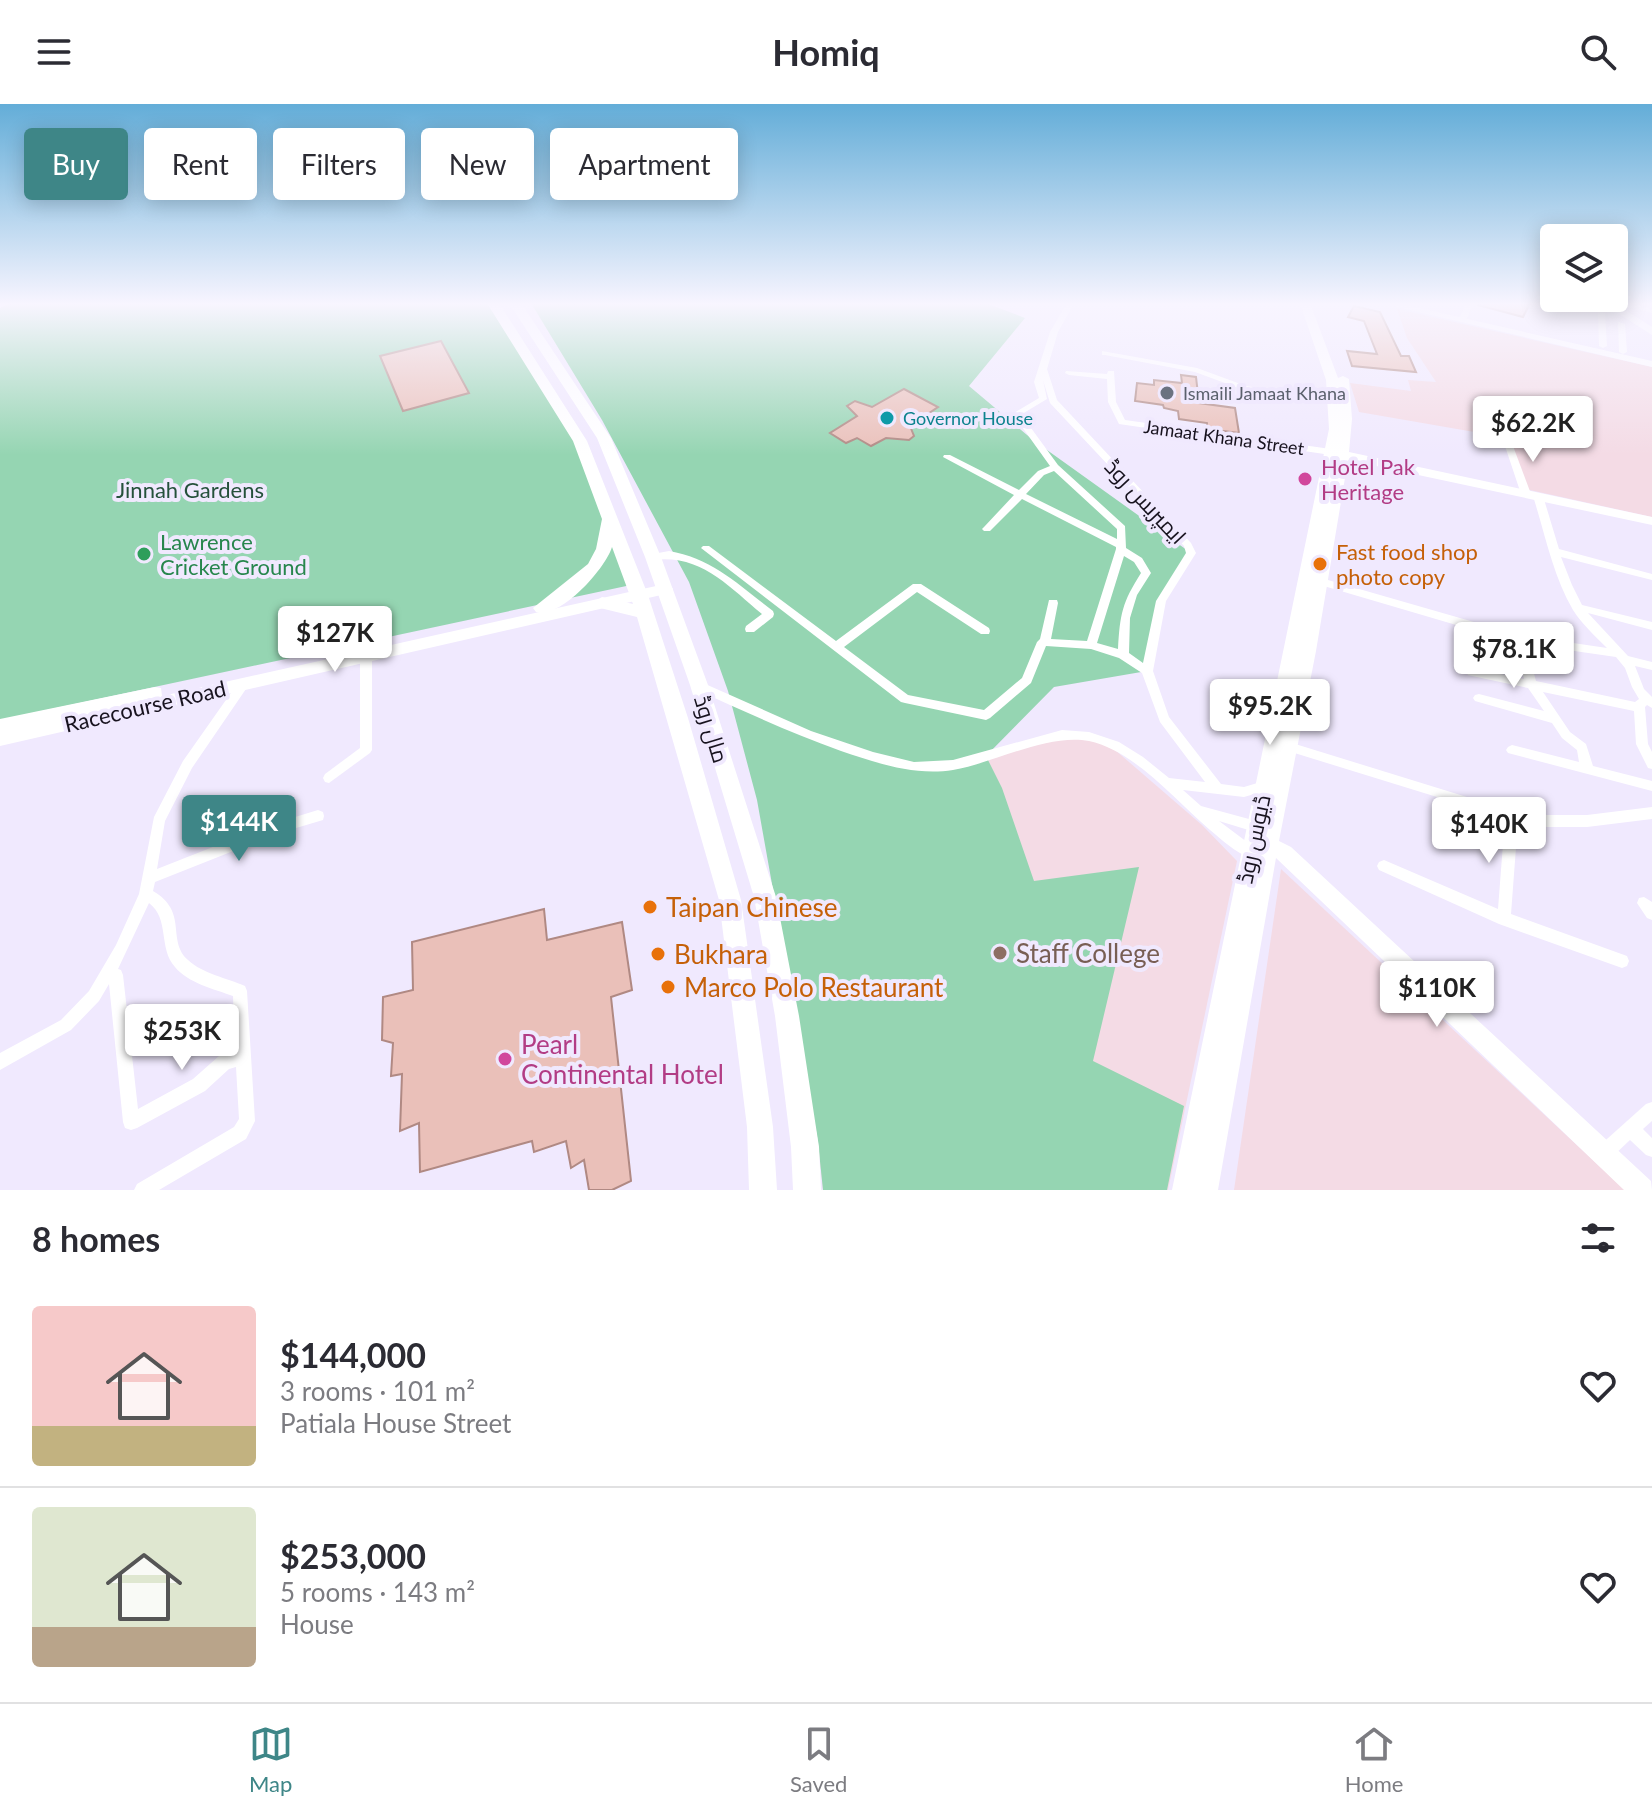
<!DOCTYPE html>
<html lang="en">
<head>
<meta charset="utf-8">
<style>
  :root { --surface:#fff; --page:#f7f7f7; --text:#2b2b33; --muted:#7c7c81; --line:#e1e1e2; --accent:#3e8687 }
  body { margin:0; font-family:Lato,Cairo,sans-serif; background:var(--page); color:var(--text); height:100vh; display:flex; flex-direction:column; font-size:30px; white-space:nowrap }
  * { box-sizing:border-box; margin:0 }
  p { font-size:26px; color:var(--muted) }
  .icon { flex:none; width:44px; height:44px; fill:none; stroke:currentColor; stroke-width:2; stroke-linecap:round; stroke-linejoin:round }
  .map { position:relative; height:1086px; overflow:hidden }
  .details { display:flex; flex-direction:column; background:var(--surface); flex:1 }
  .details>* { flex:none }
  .top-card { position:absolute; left:24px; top:24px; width:800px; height:72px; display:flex; gap:16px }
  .tools { position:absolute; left:1540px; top:120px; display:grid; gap:16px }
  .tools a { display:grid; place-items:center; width:88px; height:88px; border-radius:8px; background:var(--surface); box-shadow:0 4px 20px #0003; font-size:40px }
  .price { position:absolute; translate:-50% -68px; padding:0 18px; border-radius:8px; background:#fff; color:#222; font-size:26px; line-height:52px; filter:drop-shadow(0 2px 4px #0008) }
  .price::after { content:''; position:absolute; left:50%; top:48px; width:24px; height:18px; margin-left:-12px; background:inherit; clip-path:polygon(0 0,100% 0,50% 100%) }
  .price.current { background:var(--accent); color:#fff }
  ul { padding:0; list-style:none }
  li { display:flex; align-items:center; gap:24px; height:200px; padding:0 32px }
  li+li { border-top:2px solid var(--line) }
  li span { display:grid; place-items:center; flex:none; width:224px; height:160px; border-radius:8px; color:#555 }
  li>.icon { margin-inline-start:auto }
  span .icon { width:96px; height:96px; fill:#fffc; stroke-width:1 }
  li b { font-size:34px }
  h2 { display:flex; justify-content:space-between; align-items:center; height:96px; padding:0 32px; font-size:34px }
  .chip { padding:0 28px; border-radius:8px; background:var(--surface); box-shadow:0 4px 20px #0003; font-size:28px; line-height:72px }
  .chip.current { background:var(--accent); color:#fff }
  header { display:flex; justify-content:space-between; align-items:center; height:104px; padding:0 32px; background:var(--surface); font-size:36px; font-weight:700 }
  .menu { display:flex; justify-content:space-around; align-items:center; height:112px; border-top:2px solid var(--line); background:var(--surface); font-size:22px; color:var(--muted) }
  .menu a { display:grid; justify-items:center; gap:4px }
  .menu .current { color:var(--accent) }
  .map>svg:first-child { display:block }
</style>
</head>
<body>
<header><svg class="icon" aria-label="menu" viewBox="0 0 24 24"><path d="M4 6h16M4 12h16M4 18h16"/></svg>Homiq<svg class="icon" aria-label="search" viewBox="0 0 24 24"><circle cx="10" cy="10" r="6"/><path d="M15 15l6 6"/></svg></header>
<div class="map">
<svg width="1652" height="1086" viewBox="0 0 1652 1086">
  <rect width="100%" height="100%" fill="#f0e9fe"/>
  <g fill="#f4dbe5">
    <path d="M1397,205L1652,263V413L1525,385L1509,334L1359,308L1350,279L1411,287L1408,276L1436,278L1407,234Z"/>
    <path d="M1062,631L1107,639L1202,721L1237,757L1168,1086H823L818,1038L914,663Z"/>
    <path d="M1281,765L1625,1086H1234Z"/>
  </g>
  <g fill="#95d5b2">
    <path d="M9,199H487L575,335L631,481L0,616V203Z"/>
    <path d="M531,199H986L1025,214L969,282L1033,336L1191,449L1161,497L1147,567L1054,583L986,652L1002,684L1034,777L1139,763L1093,957L1184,1002L1167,1086H823L818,1038L757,696L728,587L689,478L602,316Z"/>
  </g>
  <g fill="#eac0b9" stroke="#b08983" stroke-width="2">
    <path d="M1478,199H1530L1523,213L1478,201Z"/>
    <path d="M1354,202L1380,208L1401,252H1409L1416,268L1352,262L1347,247L1377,250L1364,217L1348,213Z"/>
    <path d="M441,237L469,289L403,307L380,252Z"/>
    <path d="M1181,271L1196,273L1199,299L1235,304L1239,329L1207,325V319L1179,315L1178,307L1164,304L1163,301L1135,297L1137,279L1154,281V276L1182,279Z"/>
    <path d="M904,285L938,303L910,322L914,332L909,336L886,334L871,342L857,334L846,339L830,329L857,312L847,302L855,297L872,303Z"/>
    <path d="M544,805L547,836L622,818L632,886L611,893L631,1077L612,1086H589L584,1056L571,1064L566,1037L534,1048L532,1037L420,1068L419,1019L400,1027L402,970L391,972L393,939L382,936L383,893L413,886L412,838Z"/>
  </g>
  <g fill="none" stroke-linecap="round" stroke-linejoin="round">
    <g fill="#fff" fill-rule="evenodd">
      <path d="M1067,199H1074L1058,228L1047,265L1057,296L1191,439L1196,449L1166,497L1153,567L1169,613L1221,680L1244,683L1264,677L1268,678L1270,682L1268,686L1244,693L1183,686L1201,702L1260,718L1262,722L1260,726L1255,728L1219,717L1255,744L1257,748L1255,752L1250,754C1235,748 1222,736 1210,726C1176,697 1135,647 1089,637C1048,629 994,659 953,666C914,672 877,659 841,647C791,629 743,607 695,585L693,582L695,579H703L811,627L873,648L914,658L953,656L1062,626L1089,628L1119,638L1143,653L1169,674L1205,678L1160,618L1142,569L1119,554L1091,545L1046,542L1031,579L990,614L986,616L905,599L901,598L701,444L703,442H709L836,537L913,480H921L989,524L990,527L989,530H981L917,488L844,543L908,591L984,606L1022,574L1037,538L1040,535L1049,496H1057L1058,499L1051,535L1087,537L1116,445V443L1022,395L990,427H984L982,425L984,423L1014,391L943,353L944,351H950L1019,386L1038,367L1050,362L1015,313L1014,309L1039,294L1034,278L1050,228ZM1043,276L1050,299L1184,442L1186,449L1156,497L1143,559L1129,549L1130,514L1137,491L1151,469L1142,454L1126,444L1125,422L1058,361L1023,313L1022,310L1047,295ZM1054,367L1117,425V435L1026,390L1044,371ZM1124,452L1134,458L1141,469C1122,499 1120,510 1118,545L1097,539Z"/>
      <path d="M1467,199H1474L1466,216H1460L1459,214Z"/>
      <path d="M1560,199H1567L1568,200L1564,202Z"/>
      <path d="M1616,199H1628L1652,205V209Z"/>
      <path d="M1598,207L1605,209L1607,242L1603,244L1599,242Z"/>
      <path d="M1618,218L1625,220L1627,248L1623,250L1619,248Z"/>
      <path d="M1102,247L1197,264L1246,282L1336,297L1340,299L1336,301L1244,286L1195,268L1105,251H1102Z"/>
      <path d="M1066,267L1107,270L1108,267H1114L1116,298L1125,316L1331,345L1335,348L1331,351L1119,320L1108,298L1107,275L1069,271L1065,269Z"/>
      <path d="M1509,339L1513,342L1531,390L1529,392H1523L1521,390L1505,342Z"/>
      <path d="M1538,389L1543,392L1559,445L1652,470V476L1561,453L1572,481L1582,501L1652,518V526L1588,509L1628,552L1652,558V566L1635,562L1644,585L1652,593V604L1647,601L1645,603L1648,640L1652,648V665L1648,664L1636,640L1634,607L1543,588L1570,628L1586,640L1593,662L1652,677V687L1508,649L1506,646L1508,643L1512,641L1579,658L1577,646L1562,634L1552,619L1475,597L1473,594L1475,591L1479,590L1544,607L1528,584L1472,572L1468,571L1466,568L1468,565L1472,564L1524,575L1514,538L1317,480L1316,478L1321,474L1519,531L1607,544C1595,532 1582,520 1573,506C1553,472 1545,430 1533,392ZM1526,540L1616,553L1625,564L1632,583L1639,595L1635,598L1536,577Z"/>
      <path d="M669,447C712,454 740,482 773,507L774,510L773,513L754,528H746L745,525L746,522L762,510C728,482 701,450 653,456L648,453L653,450Z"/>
      <path d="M366,549L372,553V646L370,649L329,679L325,678L323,674L325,670L360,644V553Z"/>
      <path d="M244,575L248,576L250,579L248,582L192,664L165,717L157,765L269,721L318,706L323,708L324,712L323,716L276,730L155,778L153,787C189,808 166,836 188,856C203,870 227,874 245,882L247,887L255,1017L246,1035L159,1086H134L137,1080L234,1023L239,1015L236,963L229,965L205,987L137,1024L131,1026L125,1024L123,1018L109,880L99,897L71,926L0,966V949L61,916L89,887L116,841L139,790L154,713L183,657L240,576ZM149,799C170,815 158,844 175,863C188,879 214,885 233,892L235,947L219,952L193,975L138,1005L123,871L121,866L118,865Z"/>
      <path d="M1292,639L1496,702L1547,711H1587L1652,703V715L1587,723H1547L1518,717L1511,810L1627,852L1629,857L1627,862L1622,864L1499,820L1379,766L1377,762L1379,758L1384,756L1498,805L1505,714L1288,647L1286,644L1288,641Z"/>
      <path d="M1644,793L1652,798V816L1647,814L1637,799L1639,794Z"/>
      <path d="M1652,998V1017L1643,1025L1652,1034V1053L1646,1051L1630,1036L1610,1055L1604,1057L1598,1055L1596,1049L1598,1043L1646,1000Z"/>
    </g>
    <g fill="#fff" fill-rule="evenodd">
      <path d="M0,199H10L0,204Z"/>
      <path d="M1300,199H1310L1338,274L1343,272L1349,275L1352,315L1349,348L1652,413V421L1348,356L1316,547L1279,737L1291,743L1651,1077L1652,1086H1624L1276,754L1218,1086H1172L1329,325L1326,276Z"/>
      <path d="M1380,199H1397L1652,257V263Z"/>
      <path d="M1602,199H1614L1652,223V231Z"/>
      <path d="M665,480L670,481L673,485L670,489L0,642V615L155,583L161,584L162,592Z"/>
    </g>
    <g fill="#fff" fill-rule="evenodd">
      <path d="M487,199H499L587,337L648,491L688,614L741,796L773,1023L777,1086H749L747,1023L719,796L637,513L596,503L593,499L602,493L633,500L612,443C605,465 561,515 536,508L533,504L588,460L596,445L602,415L573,337Z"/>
      <path d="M509,199H521L611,334L661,453L708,581L776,793L799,912L819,1043L821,1086H793L791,1043L775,912L754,793L690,581L645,453L597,334Z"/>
    </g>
  </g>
  <linearGradient id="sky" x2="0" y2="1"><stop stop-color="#63add8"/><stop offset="0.57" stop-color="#f8f5ff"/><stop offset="1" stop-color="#f8f5ff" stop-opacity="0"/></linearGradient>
  <rect width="1652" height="351" fill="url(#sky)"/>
  <circle fill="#6b7280" stroke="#f0e9fe" stroke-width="3" cx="1167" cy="289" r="8"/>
  <circle fill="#0f9aa8" stroke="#f0e9fe" stroke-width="3" cx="887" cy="314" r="8"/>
  <g fill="#d1479c" stroke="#f0e9fe" stroke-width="3">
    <circle cx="1305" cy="375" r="8"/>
    <circle cx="505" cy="955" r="8"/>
  </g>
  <circle fill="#2e9e5b" stroke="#f0e9fe" stroke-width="3" cx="144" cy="450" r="8"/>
  <g fill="#e8710a" stroke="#f0e9fe" stroke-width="3">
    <circle cx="1320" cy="460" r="8"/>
    <circle cx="650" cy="803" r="8"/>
    <circle cx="658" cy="850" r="8"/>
    <circle cx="668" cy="883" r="8"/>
  </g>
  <circle fill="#8d6e63" stroke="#f0e9fe" stroke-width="3" cx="1000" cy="849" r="8"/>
  <g text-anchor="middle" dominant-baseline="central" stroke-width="8" stroke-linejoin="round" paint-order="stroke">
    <g font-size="18" fill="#5b616d" stroke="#f0e9fe" text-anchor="start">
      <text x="1183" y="289">Ismaili Jamaat Khana</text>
    </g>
    <g font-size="18" fill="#0d838f" stroke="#f0e9fe" text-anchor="start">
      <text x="903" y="314">Governor House</text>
    </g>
    <g font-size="18" fill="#18131f" stroke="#f0e9fe">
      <text transform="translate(1224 333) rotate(8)">Jamaat Khana Street</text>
    </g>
    <g font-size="22" fill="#b23c85" stroke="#f0e9fe" text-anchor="start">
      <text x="1321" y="362">Hotel Pak<tspan x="1321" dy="25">Heritage</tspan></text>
    </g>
    <g font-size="22" fill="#25513b" stroke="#f0e9fe">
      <text x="190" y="385">Jinnah Gardens</text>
    </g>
    <g font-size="22" fill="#18131f" stroke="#f0e9fe">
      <text transform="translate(1146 397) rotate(47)">ایمپریس روڈ</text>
      <text transform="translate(145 602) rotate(-13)">Racecourse Road</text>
      <text transform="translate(712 625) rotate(73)">مال روڈ</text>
      <text transform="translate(1253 735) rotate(-78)">ڈیوس روڈ</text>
    </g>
    <g font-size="22" fill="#27864d" stroke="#f0e9fe" text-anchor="start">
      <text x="160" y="437">Lawrence<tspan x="160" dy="25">Cricket Ground</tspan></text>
    </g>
    <g font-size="22" fill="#c56008" stroke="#f0e9fe" text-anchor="start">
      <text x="1336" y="447">Fast food shop<tspan x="1336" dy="25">photo copy</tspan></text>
    </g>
    <g font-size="26" fill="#c56008" stroke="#f0e9fe" text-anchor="start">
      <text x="666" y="803">Taipan Chinese</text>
      <text x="674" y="850">Bukhara</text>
      <text x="684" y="883">Marco Polo Restaurant</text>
    </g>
    <g font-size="26" fill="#785e54" stroke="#f0e9fe" text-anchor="start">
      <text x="1016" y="849">Staff College</text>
    </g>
    <g font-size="26" fill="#b23c85" stroke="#f0e9fe" text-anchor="start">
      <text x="521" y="940">Pearl<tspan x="521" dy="30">Continental Hotel</tspan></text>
    </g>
  </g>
</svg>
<div class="tools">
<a><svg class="icon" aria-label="layers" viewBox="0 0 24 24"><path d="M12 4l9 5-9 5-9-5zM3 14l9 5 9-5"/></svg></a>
</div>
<b class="price" style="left:1533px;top:360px">$62.2K</b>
<b class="price" style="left:335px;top:570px">$127K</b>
<b class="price" style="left:1514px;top:586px">$78.1K</b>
<b class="price" style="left:1270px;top:643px">$95.2K</b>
<b class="price current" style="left:239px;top:759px">$144K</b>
<b class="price" style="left:1489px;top:761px">$140K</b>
<b class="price" style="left:1437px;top:925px">$110K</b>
<b class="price" style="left:182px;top:968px">$253K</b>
<div class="top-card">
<a class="chip current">Buy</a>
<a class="chip">Rent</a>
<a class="chip">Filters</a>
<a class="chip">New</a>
<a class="chip">Apartment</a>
</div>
</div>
<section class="details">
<h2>8 homes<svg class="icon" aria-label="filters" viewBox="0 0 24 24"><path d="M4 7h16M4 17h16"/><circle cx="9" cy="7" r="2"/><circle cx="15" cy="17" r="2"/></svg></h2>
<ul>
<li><span style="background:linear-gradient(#f6c9c9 75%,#c2b280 0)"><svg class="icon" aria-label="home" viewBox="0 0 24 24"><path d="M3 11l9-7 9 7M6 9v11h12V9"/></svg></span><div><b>$144,000</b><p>3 rooms · 101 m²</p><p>Patiala House Street</p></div><svg class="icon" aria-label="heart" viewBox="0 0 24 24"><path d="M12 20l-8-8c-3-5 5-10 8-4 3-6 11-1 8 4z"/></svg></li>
<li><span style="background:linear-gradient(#dfe7d0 75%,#b9a48a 0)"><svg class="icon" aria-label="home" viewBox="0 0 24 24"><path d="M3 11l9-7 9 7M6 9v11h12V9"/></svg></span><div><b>$253,000</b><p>5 rooms · 143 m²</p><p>House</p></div><svg class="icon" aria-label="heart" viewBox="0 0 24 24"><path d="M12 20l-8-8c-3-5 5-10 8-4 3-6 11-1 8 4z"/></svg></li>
</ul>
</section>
<nav class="menu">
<a class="current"><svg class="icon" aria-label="map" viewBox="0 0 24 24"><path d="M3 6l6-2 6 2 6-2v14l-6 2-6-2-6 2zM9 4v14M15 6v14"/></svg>Map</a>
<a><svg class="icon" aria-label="saved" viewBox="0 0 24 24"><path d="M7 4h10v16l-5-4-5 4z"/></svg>Saved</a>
<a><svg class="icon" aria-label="home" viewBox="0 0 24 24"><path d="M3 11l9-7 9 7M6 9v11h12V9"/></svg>Home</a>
</nav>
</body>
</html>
